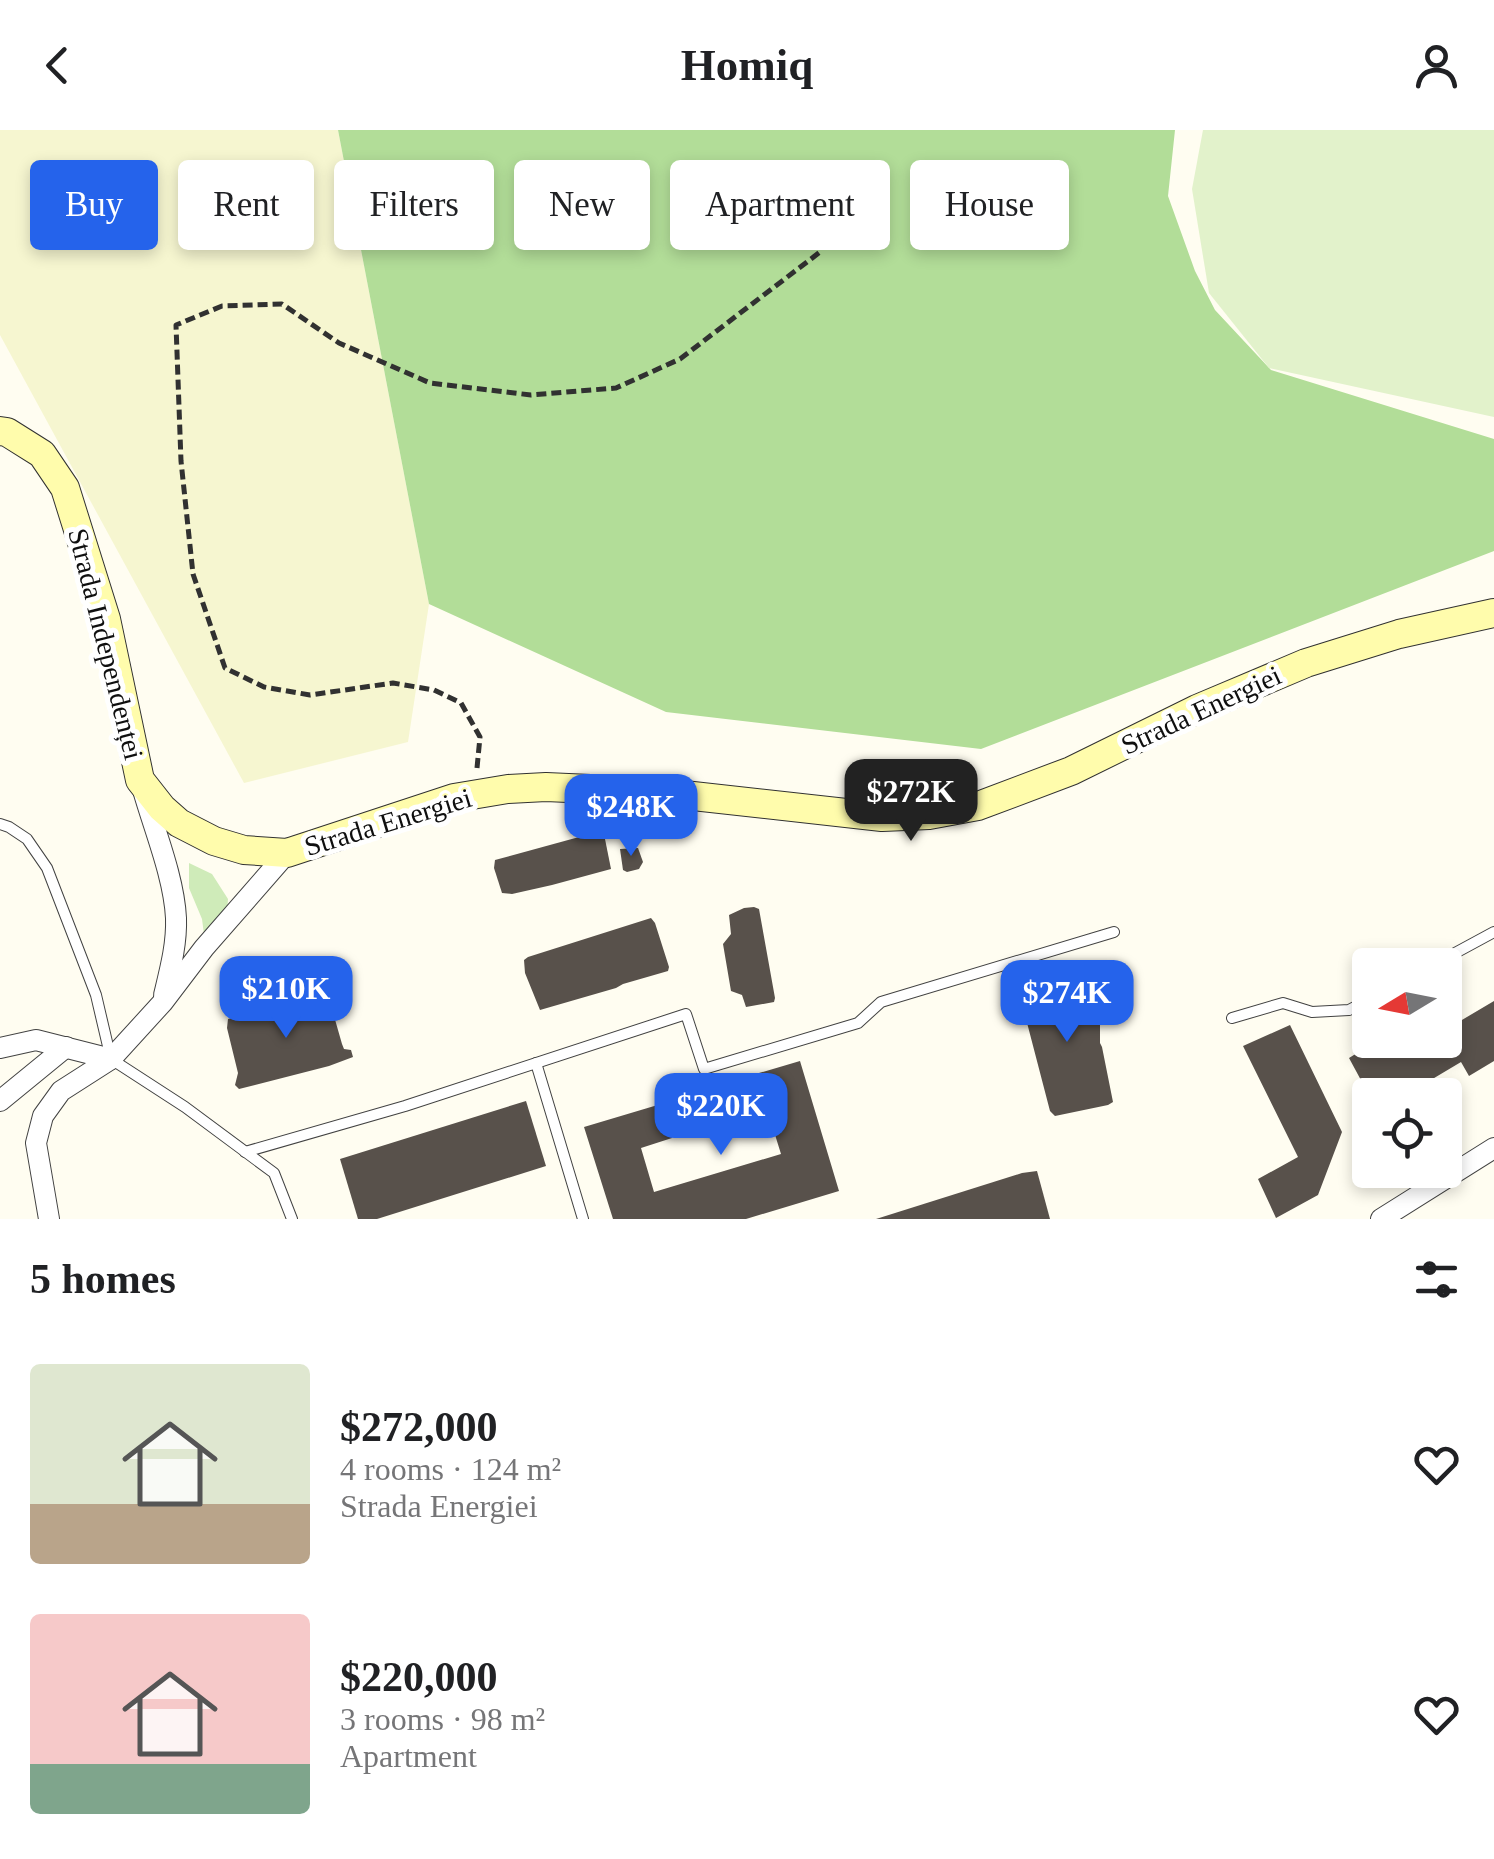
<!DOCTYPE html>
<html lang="en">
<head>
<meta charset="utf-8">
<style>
  :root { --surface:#fff; --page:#f6f6f6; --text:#202124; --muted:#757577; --accent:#2563eb }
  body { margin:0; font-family:"Times New Roman",serif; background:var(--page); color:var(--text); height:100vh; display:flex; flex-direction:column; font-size:38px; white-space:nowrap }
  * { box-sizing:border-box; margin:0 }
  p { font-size:32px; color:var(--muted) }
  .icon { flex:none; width:55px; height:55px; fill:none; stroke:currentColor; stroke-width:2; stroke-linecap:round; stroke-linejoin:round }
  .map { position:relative; height:1089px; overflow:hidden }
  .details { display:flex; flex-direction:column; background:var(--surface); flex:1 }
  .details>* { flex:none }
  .banner { position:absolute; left:30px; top:30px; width:1435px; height:90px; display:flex; gap:20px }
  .needle { width:65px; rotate:260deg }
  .fabs { position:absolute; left:1352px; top:818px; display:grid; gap:20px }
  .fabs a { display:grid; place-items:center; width:110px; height:110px; border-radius:10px; background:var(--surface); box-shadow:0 5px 15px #0003; font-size:50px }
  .price { position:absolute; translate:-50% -85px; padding:0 22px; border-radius:20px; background:var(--accent); color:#fff; font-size:32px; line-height:65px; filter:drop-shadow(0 2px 5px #0008) }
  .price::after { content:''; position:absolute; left:50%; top:60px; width:30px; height:22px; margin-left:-15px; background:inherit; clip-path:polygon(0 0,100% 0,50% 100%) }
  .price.on { background:#222; color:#fff }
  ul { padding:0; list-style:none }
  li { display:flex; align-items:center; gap:30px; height:250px; padding:0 30px }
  li span { display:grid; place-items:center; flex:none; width:280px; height:200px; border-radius:10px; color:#555 }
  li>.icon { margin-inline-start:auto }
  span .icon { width:120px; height:120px; fill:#fffc; stroke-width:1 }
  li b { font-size:42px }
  h2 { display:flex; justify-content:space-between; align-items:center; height:120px; padding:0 30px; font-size:42px }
  .chip { padding:0 35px; border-radius:10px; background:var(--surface); box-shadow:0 5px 15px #0003; font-size:35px; line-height:90px }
  .chip.on { background:var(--accent); color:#fff }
  header { display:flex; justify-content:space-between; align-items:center; height:130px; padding:0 30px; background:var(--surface); font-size:45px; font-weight:700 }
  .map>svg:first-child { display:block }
</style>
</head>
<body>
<header><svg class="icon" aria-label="back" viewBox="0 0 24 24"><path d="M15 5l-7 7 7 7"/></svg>Homiq<svg class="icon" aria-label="person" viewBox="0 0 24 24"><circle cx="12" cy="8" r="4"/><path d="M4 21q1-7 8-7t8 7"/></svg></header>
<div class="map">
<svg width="1494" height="1089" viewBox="0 0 1494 1089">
  <rect width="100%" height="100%" fill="#fffdf1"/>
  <path fill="#f6f6d0" d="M0,0H338L429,474L408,612L244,653L0,205Z"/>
  <path fill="#cfebb9" d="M189,733L212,744L228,769L226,798L205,812L202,789L189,758Z"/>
  <path fill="#b2dd98" d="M338,0H1175L1168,66L1195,141L1215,180L1271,240L1494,309V421L981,619L666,582L429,474Z"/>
  <path fill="#e2f2cb" d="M1203,0H1494V287L1269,238L1209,163L1192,59Z"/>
  <g fill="#58514b">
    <path d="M590,704H604L611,739L552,755L512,764L502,763L494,738L495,730Z"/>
    <path d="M638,718L643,732L639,739L627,742L623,740L620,719Z"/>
    <path d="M754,777L759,779L775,868L774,872L746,877L742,865L731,861L723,814L731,804L729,785L744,778Z"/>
    <path d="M651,788L655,793L669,837L668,841L623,854L616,858L540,880L525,843L524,830L528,827Z"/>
    <path d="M1082,847L1091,874L1097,878L1100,890V913L1102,917L1113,972L1108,975L1055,986L1050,981L1019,862L1024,857L1047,853L1058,848Z"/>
    <path d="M315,865H328L342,914L344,919L351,920L353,927L329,936L239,959L235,955L238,943L227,898L228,889L283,874L303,870Z"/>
    <path d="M1494,871V931L1469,946L1461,932L1409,963L1404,954L1385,965H1369L1349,928L1378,910H1445V900Z"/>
    <path d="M1290,895L1342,1002L1318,1065L1276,1088L1258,1049L1298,1027L1243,916Z"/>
    <path d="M800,931L839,1061L746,1089H613L584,997L661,974L672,1008L641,1018L654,1062L781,1024L767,979L733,988L722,954Z"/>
    <path d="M526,971L546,1036L377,1089H358L340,1029Z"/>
    <path d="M1037,1041L1050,1089H876L1022,1043Z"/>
  </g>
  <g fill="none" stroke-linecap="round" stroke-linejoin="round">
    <defs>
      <g id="lane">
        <path d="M0,694L9,697L27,709L47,738L96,865L111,929L185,977L274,1043L292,1089"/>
        <path d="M1433,835L1494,802"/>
        <path d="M1232,888L1283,873L1312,882L1349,880L1370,869"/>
        <path d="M536,933L583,1089"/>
        <path d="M245,1022L405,976L686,884L704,939L858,893L881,872L1114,802"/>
      </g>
      <g id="street">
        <path d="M143,660C154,699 174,747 176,788C177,814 170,840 164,865"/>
        <path d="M0,918L36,910L111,929"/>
        <path d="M0,971L66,917"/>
        <path d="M49,1089L36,1013L43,986L61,961L111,929L163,872L204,818L287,723"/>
        <path d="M1381,1089L1494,1018"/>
      </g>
      <path id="secondary" d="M0,301L7,302L42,324L65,358L106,489L140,650L162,678L179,693L214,711L244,720L287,723L454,668L508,659L546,657L657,662L882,687L929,685L978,676L1071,641L1197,579L1306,533L1399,504L1494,483"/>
    </defs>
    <use href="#lane" stroke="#424242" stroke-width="12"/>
    <use href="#street" stroke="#424242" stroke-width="22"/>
    <use href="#secondary" stroke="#313131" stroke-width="30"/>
    <path stroke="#313131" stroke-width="5" stroke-dasharray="10 5" stroke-linecap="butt" d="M477,638L480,607L461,573L434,560L393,553L310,565L264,557L225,538L193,444L181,331L176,195L222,176L282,174L339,213L430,253L531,265L616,258L680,229L820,122"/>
    <use href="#lane" stroke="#fff" stroke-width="10"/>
    <use href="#street" stroke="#fff" stroke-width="20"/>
    <use href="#secondary" stroke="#fffcac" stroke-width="28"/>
  </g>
  <g text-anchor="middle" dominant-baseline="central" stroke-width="10" stroke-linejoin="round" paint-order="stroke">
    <g font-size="28" fill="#0f0f0f" stroke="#fff">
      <text transform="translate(106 514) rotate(76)">Strada Independenței</text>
      <text transform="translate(1201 580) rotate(-25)">Strada Energiei</text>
      <text transform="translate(388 692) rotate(-17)">Strada Energiei</text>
    </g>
  </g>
</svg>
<div class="fabs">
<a><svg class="needle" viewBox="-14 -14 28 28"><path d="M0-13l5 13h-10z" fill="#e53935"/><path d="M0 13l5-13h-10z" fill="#757577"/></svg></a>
<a><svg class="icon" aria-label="locate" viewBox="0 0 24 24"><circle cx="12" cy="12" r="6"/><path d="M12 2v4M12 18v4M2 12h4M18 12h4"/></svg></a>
</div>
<b class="price on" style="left:911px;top:714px">$272K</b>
<b class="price" style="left:631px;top:729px">$248K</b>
<b class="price" style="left:286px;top:911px">$210K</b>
<b class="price" style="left:1067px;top:915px">$274K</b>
<b class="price" style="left:721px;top:1028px">$220K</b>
<div class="banner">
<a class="chip on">Buy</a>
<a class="chip">Rent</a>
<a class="chip">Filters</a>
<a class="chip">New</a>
<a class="chip">Apartment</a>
<a class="chip">House</a>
</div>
</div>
<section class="details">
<h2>5 homes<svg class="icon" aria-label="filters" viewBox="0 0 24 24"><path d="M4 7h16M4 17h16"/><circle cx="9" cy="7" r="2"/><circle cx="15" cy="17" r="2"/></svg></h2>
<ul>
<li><span style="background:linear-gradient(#dfe7d0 70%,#b9a48a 0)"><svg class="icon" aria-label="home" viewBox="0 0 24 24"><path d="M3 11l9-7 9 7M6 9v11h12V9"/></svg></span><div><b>$272,000</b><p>4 rooms · 124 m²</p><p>Strada Energiei</p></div><svg class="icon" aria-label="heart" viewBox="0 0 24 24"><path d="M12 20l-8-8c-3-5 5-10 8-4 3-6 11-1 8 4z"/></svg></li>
<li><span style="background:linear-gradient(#f6c9c9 75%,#7fa58c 0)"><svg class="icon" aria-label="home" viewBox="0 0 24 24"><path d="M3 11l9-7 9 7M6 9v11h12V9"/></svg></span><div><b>$220,000</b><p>3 rooms · 98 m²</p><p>Apartment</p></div><svg class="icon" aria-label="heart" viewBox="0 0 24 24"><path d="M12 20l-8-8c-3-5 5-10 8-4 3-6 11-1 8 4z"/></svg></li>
</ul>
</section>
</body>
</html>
